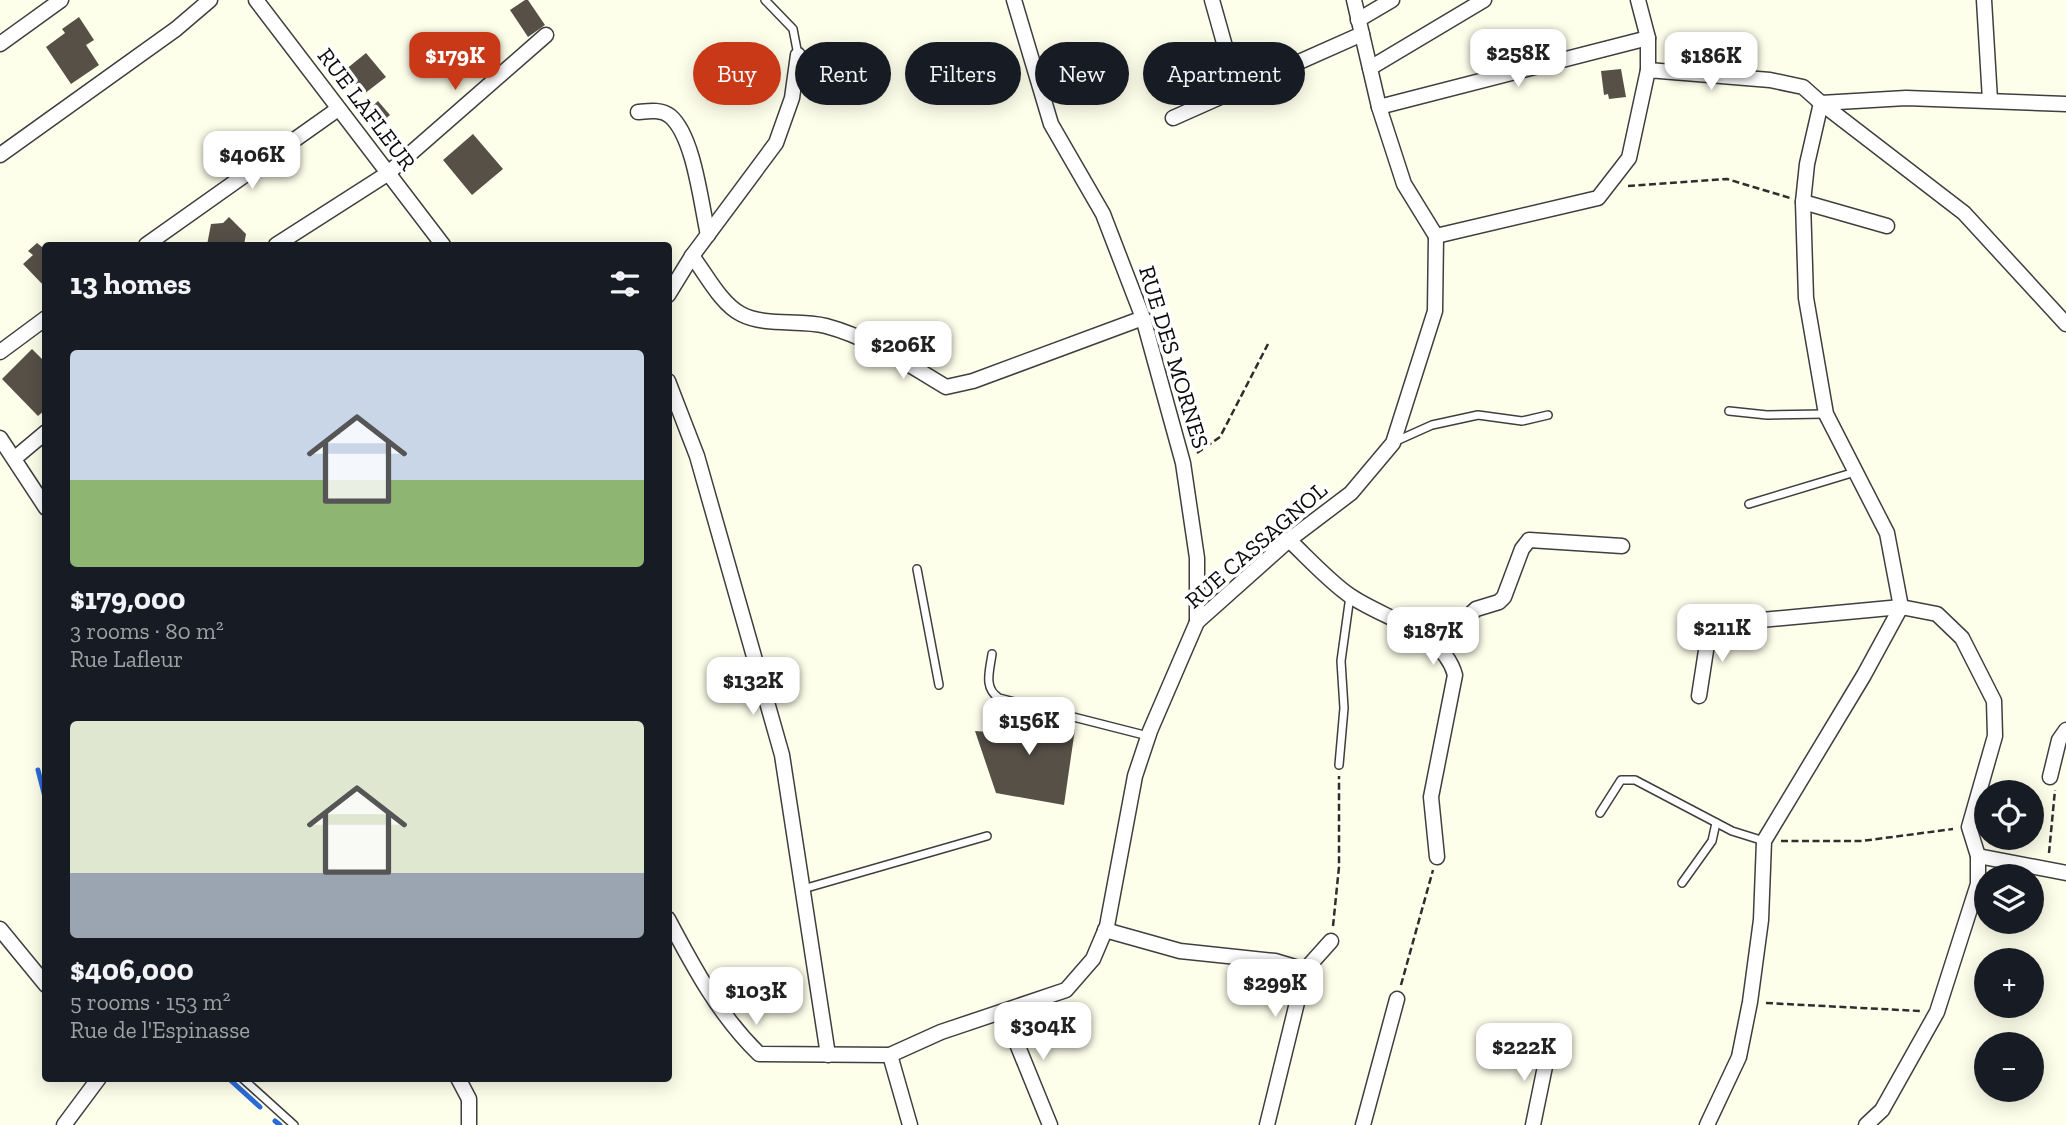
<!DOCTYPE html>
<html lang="en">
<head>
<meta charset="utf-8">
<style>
  :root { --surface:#171b24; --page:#20242c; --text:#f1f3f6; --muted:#9ea1a6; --accent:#c93817 }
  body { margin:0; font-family:"Zilla Slab",serif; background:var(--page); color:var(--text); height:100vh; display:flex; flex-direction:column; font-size:26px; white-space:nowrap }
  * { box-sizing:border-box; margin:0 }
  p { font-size:23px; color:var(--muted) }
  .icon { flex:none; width:38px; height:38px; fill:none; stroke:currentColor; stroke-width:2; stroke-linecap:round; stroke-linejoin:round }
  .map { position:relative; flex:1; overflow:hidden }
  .drawer { position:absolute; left:42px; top:242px; width:630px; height:840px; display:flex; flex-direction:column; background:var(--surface); border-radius:7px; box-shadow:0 4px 18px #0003 }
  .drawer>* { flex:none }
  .guide { position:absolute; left:693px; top:42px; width:665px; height:63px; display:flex; gap:14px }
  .fabs { position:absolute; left:1974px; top:780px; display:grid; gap:14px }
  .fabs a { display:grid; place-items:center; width:70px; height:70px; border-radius:50%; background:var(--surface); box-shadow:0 4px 18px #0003; font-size:35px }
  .price { position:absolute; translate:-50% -60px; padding:0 16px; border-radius:14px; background:#fff; color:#222; font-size:23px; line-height:46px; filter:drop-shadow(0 2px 4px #0008) }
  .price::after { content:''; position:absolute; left:50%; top:42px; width:21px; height:16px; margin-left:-10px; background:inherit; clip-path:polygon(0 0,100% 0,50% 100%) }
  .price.selected { background:var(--accent); color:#fff }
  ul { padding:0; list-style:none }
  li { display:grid; align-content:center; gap:14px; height:371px; padding:0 28px }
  li span { display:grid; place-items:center; height:217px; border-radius:7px; color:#555 }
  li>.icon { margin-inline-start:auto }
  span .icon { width:126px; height:126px; fill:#fffc; stroke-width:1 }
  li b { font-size:30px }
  h2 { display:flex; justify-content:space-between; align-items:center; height:84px; padding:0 28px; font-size:30px }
  .pill { padding:0 24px; border-radius:32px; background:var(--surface); box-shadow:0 4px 18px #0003; font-size:24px; line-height:63px }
  .pill.selected { background:var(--accent); color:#fff }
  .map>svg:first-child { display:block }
</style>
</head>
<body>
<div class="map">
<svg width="2066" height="1125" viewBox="0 0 2066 1125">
  <rect width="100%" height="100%" fill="#feffeb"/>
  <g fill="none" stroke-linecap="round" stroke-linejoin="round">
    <g stroke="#2a6bda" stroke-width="5">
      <path d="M38,770L46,801"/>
      <path d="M228,1078L260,1107"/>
      <path d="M275,1121L280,1125"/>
    </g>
  </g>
  <g fill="#565047">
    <path d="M525,0H528L545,25L528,37L510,10Z"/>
    <path d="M79,17L94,40L86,45L99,65L71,84L46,47L65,33L62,29Z"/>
    <path d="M366,53L386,77L364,94L345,70Z"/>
    <path d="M1621,69L1626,97L1609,99L1608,94L1604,95L1601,71Z"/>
    <path d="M378,101L390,115L376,127L364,114Z"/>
    <path d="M473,134L503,169L472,195L443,160Z"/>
    <path d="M229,217L246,234L244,245H207L211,224L223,223Z"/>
    <path d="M37,243L42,247L46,244V288L23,264L33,255L28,251Z"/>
    <path d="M32,349L46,363V409L38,416L2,379Z"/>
    <path d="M1007,707L1043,716L1042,723L1075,729L1064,805L996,793L975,731L1003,733Z"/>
  </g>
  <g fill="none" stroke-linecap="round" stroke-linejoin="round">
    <defs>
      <g id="lane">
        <path d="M765,0L793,29L798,55"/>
        <path d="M1729,411L1767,415L1826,414"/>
        <path d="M1394,442L1432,425L1478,415L1522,421L1548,415"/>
        <path d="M1749,504L1855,472"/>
        <path d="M917,569L939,685"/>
        <path d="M992,654C990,670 983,688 999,698L1148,736"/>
        <path d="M1339,765L1344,708L1341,661L1350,596"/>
        <path d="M1600,813L1621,780H1635L1732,831L1764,841"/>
        <path d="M1682,883L1712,841L1716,823"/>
        <path d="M803,889L987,836"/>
        <path d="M242,1078L294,1125"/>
      </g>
      <g id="street">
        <path d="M256,0L443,245"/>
        <path d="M1014,0L1051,124L1103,214L1143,318L1183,463L1197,558V622"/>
        <path d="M1212,0L1237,89"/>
        <path d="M1354,0L1379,107L1404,184L1436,236"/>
        <path d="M1638,0L1648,38V70"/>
        <path d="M1984,0L1990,100"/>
        <path d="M1358,20L1392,0"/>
        <path d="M0,44L61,0"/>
        <path d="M1370,68L1484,0"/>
        <path d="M1379,107L1648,38"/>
        <path d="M638,112C649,111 661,109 670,116C694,136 701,204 708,235"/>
        <path d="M1173,118L1362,34"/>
        <path d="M0,155L176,29L210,0"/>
        <path d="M1803,202L1887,226"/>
        <path d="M1436,236L1598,198L1629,158L1648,70L1770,80L1803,87L1821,103L1906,98L2066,104"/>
        <path d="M146,245L338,109"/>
        <path d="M276,245L387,174L546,35"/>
        <path d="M692,256C706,274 721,304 741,314C766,327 799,319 826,326C871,338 907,364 946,387L973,381L1143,318"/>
        <path d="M668,295L692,256L776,143L792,98L798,55"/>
        <path d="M0,352L46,318"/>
        <path d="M668,381L697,456L782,755L828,1055"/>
        <path d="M0,438L46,508"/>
        <path d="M15,458L46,432"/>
        <path d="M1289,540C1308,558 1328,580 1349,595C1383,619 1443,631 1455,675L1431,797L1437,857"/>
        <path d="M1437,646L1476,609L1499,602L1504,597L1522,549L1529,540L1622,546"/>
        <path d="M1699,696L1709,631L1718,624L1901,607L1937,614L1962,638L1994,701L1995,736L1969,827L1978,856V884L1937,1012L1882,1110L1866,1125"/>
        <path d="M2050,777L2059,740L2066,730"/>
        <path d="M1978,856L2066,873"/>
        <path d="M668,919C694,968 719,1015 759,1054L890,1055L941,1032L1066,990L1093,959L1107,926L1135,776L1150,731L1197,622L1289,540L1351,493L1393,443L1435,311L1436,236"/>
        <path d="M0,929L46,985"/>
        <path d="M1105,930L1180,951L1275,961L1305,970"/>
        <path d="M1004,1012L1050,1125"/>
        <path d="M890,1055L910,1125"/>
        <path d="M458,1078L469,1099V1125"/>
        <path d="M64,1125L99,1078"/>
        <path d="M1267,1125L1305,970L1331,941"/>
        <path d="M1363,1125L1397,999"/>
        <path d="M1533,1125L1549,1047"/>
        <path d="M1707,1125L1739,1057L1750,1002L1761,920L1764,841L1864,675L1901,607L1887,533L1826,414L1806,298L1803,202L1807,164L1821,103L1964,213L2066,324"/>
      </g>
    </defs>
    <use href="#lane" stroke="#3f3f3f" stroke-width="10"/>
    <use href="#street" stroke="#3f3f3f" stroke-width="17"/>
    <g stroke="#2e2e2e" stroke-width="2.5" stroke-dasharray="7 3.5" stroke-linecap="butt">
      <path d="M1628,186L1727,179L1790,198"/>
      <path d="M1197,453L1220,437L1268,344"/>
      <path d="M1781,841H1862L1953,829"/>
      <path d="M2049,853L2055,790"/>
      <path d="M1333,926L1339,867V776"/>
      <path d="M1401,985L1433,870"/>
      <path d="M1766,1003L1920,1011"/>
    </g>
    <use href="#lane" stroke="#fff" stroke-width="7"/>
    <use href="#street" stroke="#fff" stroke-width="14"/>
  </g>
  <g text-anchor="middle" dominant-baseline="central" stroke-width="7" stroke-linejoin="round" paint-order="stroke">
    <g font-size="23" fill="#0c0c0c" stroke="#fff">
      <text transform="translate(367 109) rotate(53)">RUE LAFLEUR</text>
      <text transform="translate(1174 357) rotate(73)">RUE DES MORNES</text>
      <text transform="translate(1256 545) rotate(-41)">RUE CASSAGNOL</text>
    </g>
  </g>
</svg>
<div class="fabs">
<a><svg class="icon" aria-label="locate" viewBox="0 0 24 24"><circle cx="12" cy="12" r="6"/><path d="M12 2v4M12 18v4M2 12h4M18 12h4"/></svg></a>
<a><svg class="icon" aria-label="layers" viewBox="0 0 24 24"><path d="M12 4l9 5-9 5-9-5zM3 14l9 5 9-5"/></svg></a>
<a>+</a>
<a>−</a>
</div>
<b class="price" style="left:1518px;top:89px">$258K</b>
<b class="price selected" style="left:455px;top:92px">$179K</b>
<b class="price" style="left:1711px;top:92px">$186K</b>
<b class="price" style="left:252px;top:191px">$406K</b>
<b class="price" style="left:903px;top:381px">$206K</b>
<b class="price" style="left:1722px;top:664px">$211K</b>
<b class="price" style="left:1433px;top:667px">$187K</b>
<b class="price" style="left:753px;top:717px">$132K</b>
<b class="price" style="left:1029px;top:757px">$156K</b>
<b class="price" style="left:1275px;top:1019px">$299K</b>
<b class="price" style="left:756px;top:1027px">$103K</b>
<b class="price" style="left:1043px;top:1062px">$304K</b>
<b class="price" style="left:1524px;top:1083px">$222K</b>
<div class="guide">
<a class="pill selected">Buy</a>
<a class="pill">Rent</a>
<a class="pill">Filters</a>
<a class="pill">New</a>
<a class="pill">Apartment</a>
</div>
<section class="drawer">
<h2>13 homes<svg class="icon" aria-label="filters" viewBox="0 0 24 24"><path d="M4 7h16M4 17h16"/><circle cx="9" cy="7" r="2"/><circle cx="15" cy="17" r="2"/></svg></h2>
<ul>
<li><span style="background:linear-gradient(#c9d6e8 60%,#8fb573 0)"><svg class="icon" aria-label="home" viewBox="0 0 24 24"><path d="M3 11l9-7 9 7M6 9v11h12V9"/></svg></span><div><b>$179,000</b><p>3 rooms · 80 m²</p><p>Rue Lafleur</p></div></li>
<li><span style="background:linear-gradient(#dfe7d0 70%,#9aa5b1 0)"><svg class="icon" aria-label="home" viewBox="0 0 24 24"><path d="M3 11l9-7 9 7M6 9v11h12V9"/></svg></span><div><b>$406,000</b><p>5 rooms · 153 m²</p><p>Rue de l'Espinasse</p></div></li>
</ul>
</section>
</div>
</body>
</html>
